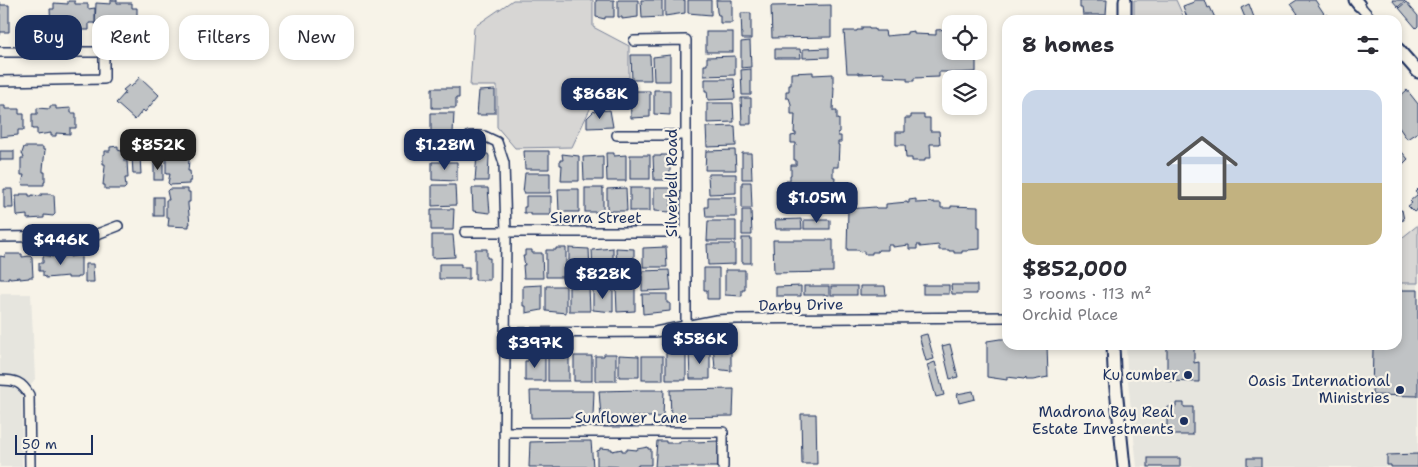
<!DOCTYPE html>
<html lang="en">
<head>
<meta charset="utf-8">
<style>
  :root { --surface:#fff; --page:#f2f2f3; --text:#2b2b33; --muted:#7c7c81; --accent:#1b2f5e }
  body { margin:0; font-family:"Shantell Sans",sans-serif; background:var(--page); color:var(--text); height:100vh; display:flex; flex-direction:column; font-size:19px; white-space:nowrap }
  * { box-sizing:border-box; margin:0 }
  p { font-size:16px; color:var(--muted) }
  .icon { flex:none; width:28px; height:28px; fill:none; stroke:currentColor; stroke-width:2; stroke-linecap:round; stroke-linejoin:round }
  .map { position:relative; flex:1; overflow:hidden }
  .drawer { position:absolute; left:1002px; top:15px; width:400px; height:335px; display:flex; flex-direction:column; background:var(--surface); border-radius:15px; box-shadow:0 2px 8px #0003 }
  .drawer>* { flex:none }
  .guide { position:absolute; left:15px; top:15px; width:475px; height:45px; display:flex; gap:10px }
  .fabs { position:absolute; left:942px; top:15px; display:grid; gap:10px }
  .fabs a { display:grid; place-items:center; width:45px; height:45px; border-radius:10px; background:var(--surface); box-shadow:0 2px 8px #0003; font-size:25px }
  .scale { position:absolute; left:15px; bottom:12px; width:78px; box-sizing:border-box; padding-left:5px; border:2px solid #1b2f5e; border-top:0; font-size:14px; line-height:18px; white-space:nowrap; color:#1b2f5e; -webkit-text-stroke:4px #f7f3e8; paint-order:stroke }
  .price { position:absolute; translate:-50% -42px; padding:0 11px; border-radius:10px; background:var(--accent); color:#fff; font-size:16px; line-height:32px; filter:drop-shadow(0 1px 2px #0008) }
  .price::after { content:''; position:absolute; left:50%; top:30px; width:15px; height:11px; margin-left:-8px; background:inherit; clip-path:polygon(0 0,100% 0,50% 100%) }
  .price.active { background:#222; color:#fff }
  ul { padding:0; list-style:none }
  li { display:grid; align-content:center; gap:10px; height:265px; padding:0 20px }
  li span { display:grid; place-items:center; height:155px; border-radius:15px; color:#555 }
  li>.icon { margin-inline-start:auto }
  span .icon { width:90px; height:90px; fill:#fffc; stroke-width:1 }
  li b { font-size:21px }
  h2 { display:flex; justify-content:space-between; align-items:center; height:60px; padding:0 20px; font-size:21px }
  .chip { padding:0 18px; border-radius:15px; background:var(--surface); box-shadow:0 2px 8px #0003; font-size:18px; line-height:45px }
  .chip.active { background:var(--accent); color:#fff }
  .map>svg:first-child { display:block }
</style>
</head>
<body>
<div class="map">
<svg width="1418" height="467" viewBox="0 0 1418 467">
  <rect width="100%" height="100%" fill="#f7f3e8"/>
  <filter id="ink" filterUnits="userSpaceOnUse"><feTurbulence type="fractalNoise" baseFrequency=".02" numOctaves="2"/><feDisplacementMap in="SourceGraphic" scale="10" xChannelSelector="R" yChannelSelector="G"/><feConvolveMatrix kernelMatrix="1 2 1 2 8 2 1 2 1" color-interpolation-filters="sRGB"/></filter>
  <g filter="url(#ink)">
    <g fill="#e6e5de">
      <path d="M1398,283H1418V467H1137L1127,371L1126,345H1398Z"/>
      <path d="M0,294H31L35,379L22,396V467H0Z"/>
    </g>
    <g fill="#d7d6d4" stroke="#798299">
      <path d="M513,0H593V27L629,46V85L590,86V109L572,147L515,148L497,127V86H470L474,27Z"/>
      <path d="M1134,0H1176L1185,20H1134Z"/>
      <path d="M1418,225V283H1398V238L1403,237Z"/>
    </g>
    <g fill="#c0c3c5" stroke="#1b2f5e">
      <path d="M111,0H117V3H132V8H137V23H130V29H97V24H95L96,3L111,4Z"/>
      <path d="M596,0H614V17H605V19L596,17Z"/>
      <path d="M618,0H638V17L622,19V17H618Z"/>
      <path d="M641,0H662V17L642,18Z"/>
      <path d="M665,0H685V13L665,16Z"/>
      <path d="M688,0H711V15L688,13Z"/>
      <path d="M716,0H732V23H720V15H718L717,12Z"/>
      <path d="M1080,0H1107L1106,15H1083L1082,8H1080Z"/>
      <path d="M1194,0H1205L1208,8L1210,7L1216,20H1190L1189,17L1187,18L1183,6L1194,2Z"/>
      <path d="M1297,0H1315L1325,15L1326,14L1331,20H1302L1300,17H1298L1296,15L1298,14L1291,4Z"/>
      <path d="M1392,0H1406L1398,7Z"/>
      <path d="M68,1H75V4H88V9L95,8V23H89V30H75V32H68V30H54V25H51L50,9H54V3L68,4Z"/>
      <path d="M0,2L1,5H9V32H0V35Z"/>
      <path d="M1406,2L1418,16V26L1416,28L1399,8Z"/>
      <path d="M1249,4L1255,20H1246L1241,8Z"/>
      <path d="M831,5V37L772,38L771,6Z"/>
      <path d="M741,13H751V39H742Z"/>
      <path d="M862,27H869V29H875V31H885L886,36L907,34V32L914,31V34L936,35V30L951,29V51H978L976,52V72L950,73V72H939V77L914,78V81H907V78L884,77V73L859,74V73H847L844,31H857V30H862Z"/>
      <rect x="706" y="32" width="27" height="20"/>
      <path d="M750,41L751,67L741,68V42Z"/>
      <path d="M829,48V57L803,58V49Z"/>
      <path d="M775,49H800L801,58H775Z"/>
      <path d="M631,55H650L651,80H632Z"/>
      <path d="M670,55V81H654L653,57Z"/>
      <path d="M735,56V75L704,76V65H707V57Z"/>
      <path d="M751,69V95H742L741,70Z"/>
      <path d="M813,72V75L833,74V87H834L833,111H837V119H839V133H838V136H841V142H838V145H839L838,167H833V177H835L833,203L792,206V193H790V188H787V180H790V175H791V165H796V160H794V146L796,145V143H791V136L796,135V133H794L795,114H791V104L789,98H786V91H789V85H791V73Z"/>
      <path d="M140,77L159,95L145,112L143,110L135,120L116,103L126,92L123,90L129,85L131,87Z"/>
      <path d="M705,79H734L735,99L708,100L707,91H705Z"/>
      <path d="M592,87H620L619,107L593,108Z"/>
      <path d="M432,88H459V98H456V108H432Z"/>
      <path d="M495,90V113H486V115H477L479,91Z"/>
      <path d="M654,90H670V115L654,114Z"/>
      <path d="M1407,90L1418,104V132L1407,139L1398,126V98Z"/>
      <path d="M630,91H650V117L631,118Z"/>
      <path d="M741,98H751V124H742Z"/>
      <path d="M707,103H733L734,122L707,123Z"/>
      <path d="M0,106H5V109H19V114H24V130H18V135L0,137Z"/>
      <path d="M50,106H56V109L71,108V113H76V128H70V134L56,133V136H51V133L37,135V129H32V114H37V108L50,109Z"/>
      <path d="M610,110L613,127L587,128V118L594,111Z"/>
      <path d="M431,113H454L453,133H431Z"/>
      <path d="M911,115H924V118H930V131H939L940,144H930L931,158H925V161H912V158H906L905,145H896V132H905V118H911Z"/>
      <path d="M735,126L736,146L707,147L706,127Z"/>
      <path d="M431,137H453L454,157H431Z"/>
      <path d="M118,146V150L125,152L124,161H127L128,178H125L126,187L124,189H105V185H103L105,166V164H103V154H105V151H110V147Z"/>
      <path d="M169,146H188V150H190L188,171H190L191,181H189V184L170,185L168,183L170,174H166V157H169L167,149Z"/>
      <path d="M24,147H43V150H45L43,169V172H45V182H44V185H24L22,184L24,175H21V158H24L22,153Z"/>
      <path d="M735,150L736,170H705L706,151Z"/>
      <rect x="0" y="151" width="14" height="9"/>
      <path d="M524,151H549V169H525Z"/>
      <path d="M1402,152L1408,159L1398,169V156Z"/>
      <path d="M606,153H614V156L626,155V181H607Z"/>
      <path d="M742,153H751L752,179H742Z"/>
      <path d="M477,154H488L489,156L488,181H475Z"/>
      <path d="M562,154L579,156V181H561L562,165H560V160H563Z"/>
      <rect x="630" y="155" width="20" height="24"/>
      <path d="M661,155H670V180H654L653,156H661Z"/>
      <path d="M132,156H140L141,174H133Z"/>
      <path d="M603,156V180H584L583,157Z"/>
      <rect x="154" y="162" width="9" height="18"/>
      <path d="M432,162H457V181L432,180Z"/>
      <path d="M525,173H550V193H523Z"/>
      <path d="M708,174H736V193L709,194Z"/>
      <path d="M742,182H751L752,208H742Z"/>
      <path d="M432,185H455L456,205L432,206Z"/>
      <path d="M472,188H488L490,213L473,211Z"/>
      <rect x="585" y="188" width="18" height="24"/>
      <path d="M626,188L627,211H607V189Z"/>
      <rect x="630" y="188" width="20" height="23"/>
      <path d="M654,188H671V212L654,211Z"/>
      <path d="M4,189H12L13,208H4Z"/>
      <path d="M169,189H188V192H190V202H188V205L190,224H189V227L168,226L169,217H166V200H169L167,191Z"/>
      <path d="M558,189H579V212H559Z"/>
      <path d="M1418,189V209L1414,212L1408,206L1412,203L1410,201L1418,194L1415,192Z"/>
      <path d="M20,194H29V196H32V195L41,196V194H51V195H54L55,214L53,216L44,215V218L27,219V215L18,216L17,215L16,196H20Z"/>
      <path d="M526,196H551V215H530V213H524V207H526Z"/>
      <rect x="154" y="197" width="9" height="19"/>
      <path d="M708,197H736V217H706L705,207H708Z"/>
      <path d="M916,199V203L934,202V203H941V208H951V206L978,207V227H980V249L968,250V251H962V253H954V251H949V250H939V245L920,247V245H917V249H909V245L893,247V245H888V250H878V252H872V254H864V251L860,252L859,250H847L848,209L875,207L876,208H886V204L907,202V203H909V200Z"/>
      <path d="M431,209H454L453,230H431Z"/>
      <path d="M742,210H751L752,235H742Z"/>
      <path d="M1402,210L1404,220L1398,221L1400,233H1398V211Z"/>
      <path d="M801,219L802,229H776L775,220Z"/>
      <rect x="804" y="220" width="26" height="9"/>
      <path d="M708,221H736V241H707Z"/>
      <path d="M432,235H453L455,257L432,258Z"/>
      <rect x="742" y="238" width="9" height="25"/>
      <path d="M773,240H833V272L774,273Z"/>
      <path d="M707,244H735V264L708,265Z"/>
      <path d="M666,247L667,267H643V248Z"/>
      <path d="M556,248H566V277H546V250H556Z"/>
      <path d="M569,248L589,249L590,271H569Z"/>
      <path d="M613,248V274L593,275L592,250Z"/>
      <path d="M616,248L634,249V273H617Z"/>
      <path d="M475,249H487V258H490V280H475Z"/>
      <path d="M525,250H532V253H542L543,278H524L523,265H525L523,256H525Z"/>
      <path d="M53,253H70V257L79,255L81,257V277H77V278H68V276L46,278V277L43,276V271H39V263H43V257L44,255L53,257Z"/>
      <path d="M5,254H22V257L30,256L32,258L33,277H29V278L20,279V277L10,278V277H8V279H0V256L5,257Z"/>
      <path d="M85,264H93L94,282H85Z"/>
      <path d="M439,264H461V267H469V279H439Z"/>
      <path d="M704,268H719V299H707V290H704Z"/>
      <path d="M669,270L671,290L642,291V271Z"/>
      <path d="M725,270H745V290H742V296L725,295Z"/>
      <path d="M542,285V310L526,313V306H523V286Z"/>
      <rect x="923" y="285" width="26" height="9"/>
      <path d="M951,285H977V294H952Z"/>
      <path d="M546,286H566V313L546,311Z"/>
      <path d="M801,286V296H776V287Z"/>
      <rect x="804" y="286" width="25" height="9"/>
      <rect x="831" y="286" width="26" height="9"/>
      <path d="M860,286H885L886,295H860Z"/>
      <path d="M569,287H589L590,311H569Z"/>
      <path d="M616,287H635V311L617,312Z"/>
      <path d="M593,289H613V312L593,310Z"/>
      <path d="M1398,290H1418V396L1372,395L1373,349L1369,345H1398Z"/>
      <path d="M642,294H667V303H670V311L643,314Z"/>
      <path d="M927,334L934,359L926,361L919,336Z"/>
      <path d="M1000,339H1008V345H1047L1048,377L1033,380H1026V377L1024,379L1007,377V380L987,377V341Z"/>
      <path d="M713,344L731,346V371L715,369Z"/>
      <path d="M950,344L958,377L950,379L942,346Z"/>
      <path d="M1167,345H1199L1194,350V363L1199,362V382L1167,381Z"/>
      <path d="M699,350H710V379H690L689,352H699Z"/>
      <path d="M666,353L686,354V380H666Z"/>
      <path d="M604,354H616V381H595V356H604Z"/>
      <path d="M528,355L545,356V381H525V361H528Z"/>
      <path d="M619,355L639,356V377H619Z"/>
      <rect x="574" y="356" width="18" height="25"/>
      <rect x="642" y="356" width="21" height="24"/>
      <rect x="548" y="357" width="21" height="24"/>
      <path d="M935,362L944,395L936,397L927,365Z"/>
      <path d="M734,389L733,416L671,417L670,390Z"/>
      <path d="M642,390H664L663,417H601L599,391Z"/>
      <path d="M530,391H594L593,417L531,418Z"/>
      <path d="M973,391L975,399L959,403L957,394Z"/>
      <path d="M1176,403H1184V407H1193V435H1167V407H1176Z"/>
      <path d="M801,414H816L817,464H802Z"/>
      <path d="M568,441H591L593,467H529L530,442Z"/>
      <path d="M657,441H666V443H680V441H695V442L718,441L720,467H655Z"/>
      <path d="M648,447V449H651V465H638V467L597,466V451L600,450V448L612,449V451L622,449V451H627V449L637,450V449Z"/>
      <path d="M1418,454V467H1391V465H1387V455Z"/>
      <rect x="1148" y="458" width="32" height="9"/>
      <rect x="1247" y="458" width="14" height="9"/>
    </g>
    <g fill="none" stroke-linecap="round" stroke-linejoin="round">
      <defs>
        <g id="minor">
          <path d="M1359,5L1372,20"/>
          <path d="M634,41L686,40V326"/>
          <path d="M0,52H104V79L0,81"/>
          <path d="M617,135H685"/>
          <path d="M465,145L470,136H484L497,142L504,163L506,233L504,467"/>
          <path d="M465,232H686"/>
          <path d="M0,237L92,236L118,226"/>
          <path d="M505,333L655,332L716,320L733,319L1008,317"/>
          <path d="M0,380C15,380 22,382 29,395L30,467"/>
          <path d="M504,432H723V467"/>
        </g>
        <g id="tertiary">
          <path d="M1125,0V20"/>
          <path d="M1355,0L1359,5"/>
          <path d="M1398,49L1418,72"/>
          <path d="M1113,345L1114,369L1124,467"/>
        </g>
      </defs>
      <use href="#minor" stroke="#1b2f5e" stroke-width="12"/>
      <use href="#tertiary" stroke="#1b2f5e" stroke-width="15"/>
      <use href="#minor" stroke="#f7f3e8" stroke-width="9"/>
      <use href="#tertiary" stroke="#f7f3e8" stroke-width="11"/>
    </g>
  </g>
  <g fill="#1b2f5e" stroke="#f7f3e8" stroke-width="2">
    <circle cx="1188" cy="375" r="5"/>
    <circle cx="1400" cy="390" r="5"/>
    <circle cx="1184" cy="421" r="5"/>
  </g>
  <g text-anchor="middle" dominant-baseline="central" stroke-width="4.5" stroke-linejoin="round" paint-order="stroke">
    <g font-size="15" fill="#1b2f5e" stroke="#f7f3e8">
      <text transform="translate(672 183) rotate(-90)">Silverbell Road</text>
      <text x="596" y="218">Sierra Street</text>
      <text transform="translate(801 305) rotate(-1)">Darby Drive</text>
      <text x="631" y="418">Sunflower Lane</text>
    </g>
    <g font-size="15" fill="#1b2f5e" stroke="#f7f3e8" text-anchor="end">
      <text x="1178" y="375">Ku cumber</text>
      <text x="1390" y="381">Oasis International<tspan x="1390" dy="17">Ministries</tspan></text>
      <text x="1174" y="412">Madrona Bay Real<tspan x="1174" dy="17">Estate Investments</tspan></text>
    </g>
  </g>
</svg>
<div class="fabs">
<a><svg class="icon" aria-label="locate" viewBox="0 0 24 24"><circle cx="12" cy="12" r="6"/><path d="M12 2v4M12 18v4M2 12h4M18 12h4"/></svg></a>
<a><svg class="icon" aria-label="layers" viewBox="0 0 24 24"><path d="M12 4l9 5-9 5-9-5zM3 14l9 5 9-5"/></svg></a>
</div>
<div class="scale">50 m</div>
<b class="price" style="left:600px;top:120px">$868K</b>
<b class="price active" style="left:158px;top:171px">$852K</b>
<b class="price" style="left:445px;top:171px">$1.28M</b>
<b class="price" style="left:817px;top:224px">$1.05M</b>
<b class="price" style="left:61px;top:266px">$446K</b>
<b class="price" style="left:603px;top:300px">$828K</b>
<b class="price" style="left:700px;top:365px">$586K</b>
<b class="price" style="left:535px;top:369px">$397K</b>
<div class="guide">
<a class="chip active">Buy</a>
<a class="chip">Rent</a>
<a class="chip">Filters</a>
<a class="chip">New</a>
</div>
<section class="drawer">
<h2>8 homes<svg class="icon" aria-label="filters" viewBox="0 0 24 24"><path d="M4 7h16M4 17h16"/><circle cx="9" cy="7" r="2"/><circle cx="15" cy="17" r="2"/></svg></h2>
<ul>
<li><span style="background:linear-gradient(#c9d6e8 60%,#c2b280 0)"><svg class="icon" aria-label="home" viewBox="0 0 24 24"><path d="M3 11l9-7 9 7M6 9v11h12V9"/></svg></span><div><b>$852,000</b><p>3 rooms · 113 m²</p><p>Orchid Place</p></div></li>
</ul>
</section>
</div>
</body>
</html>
